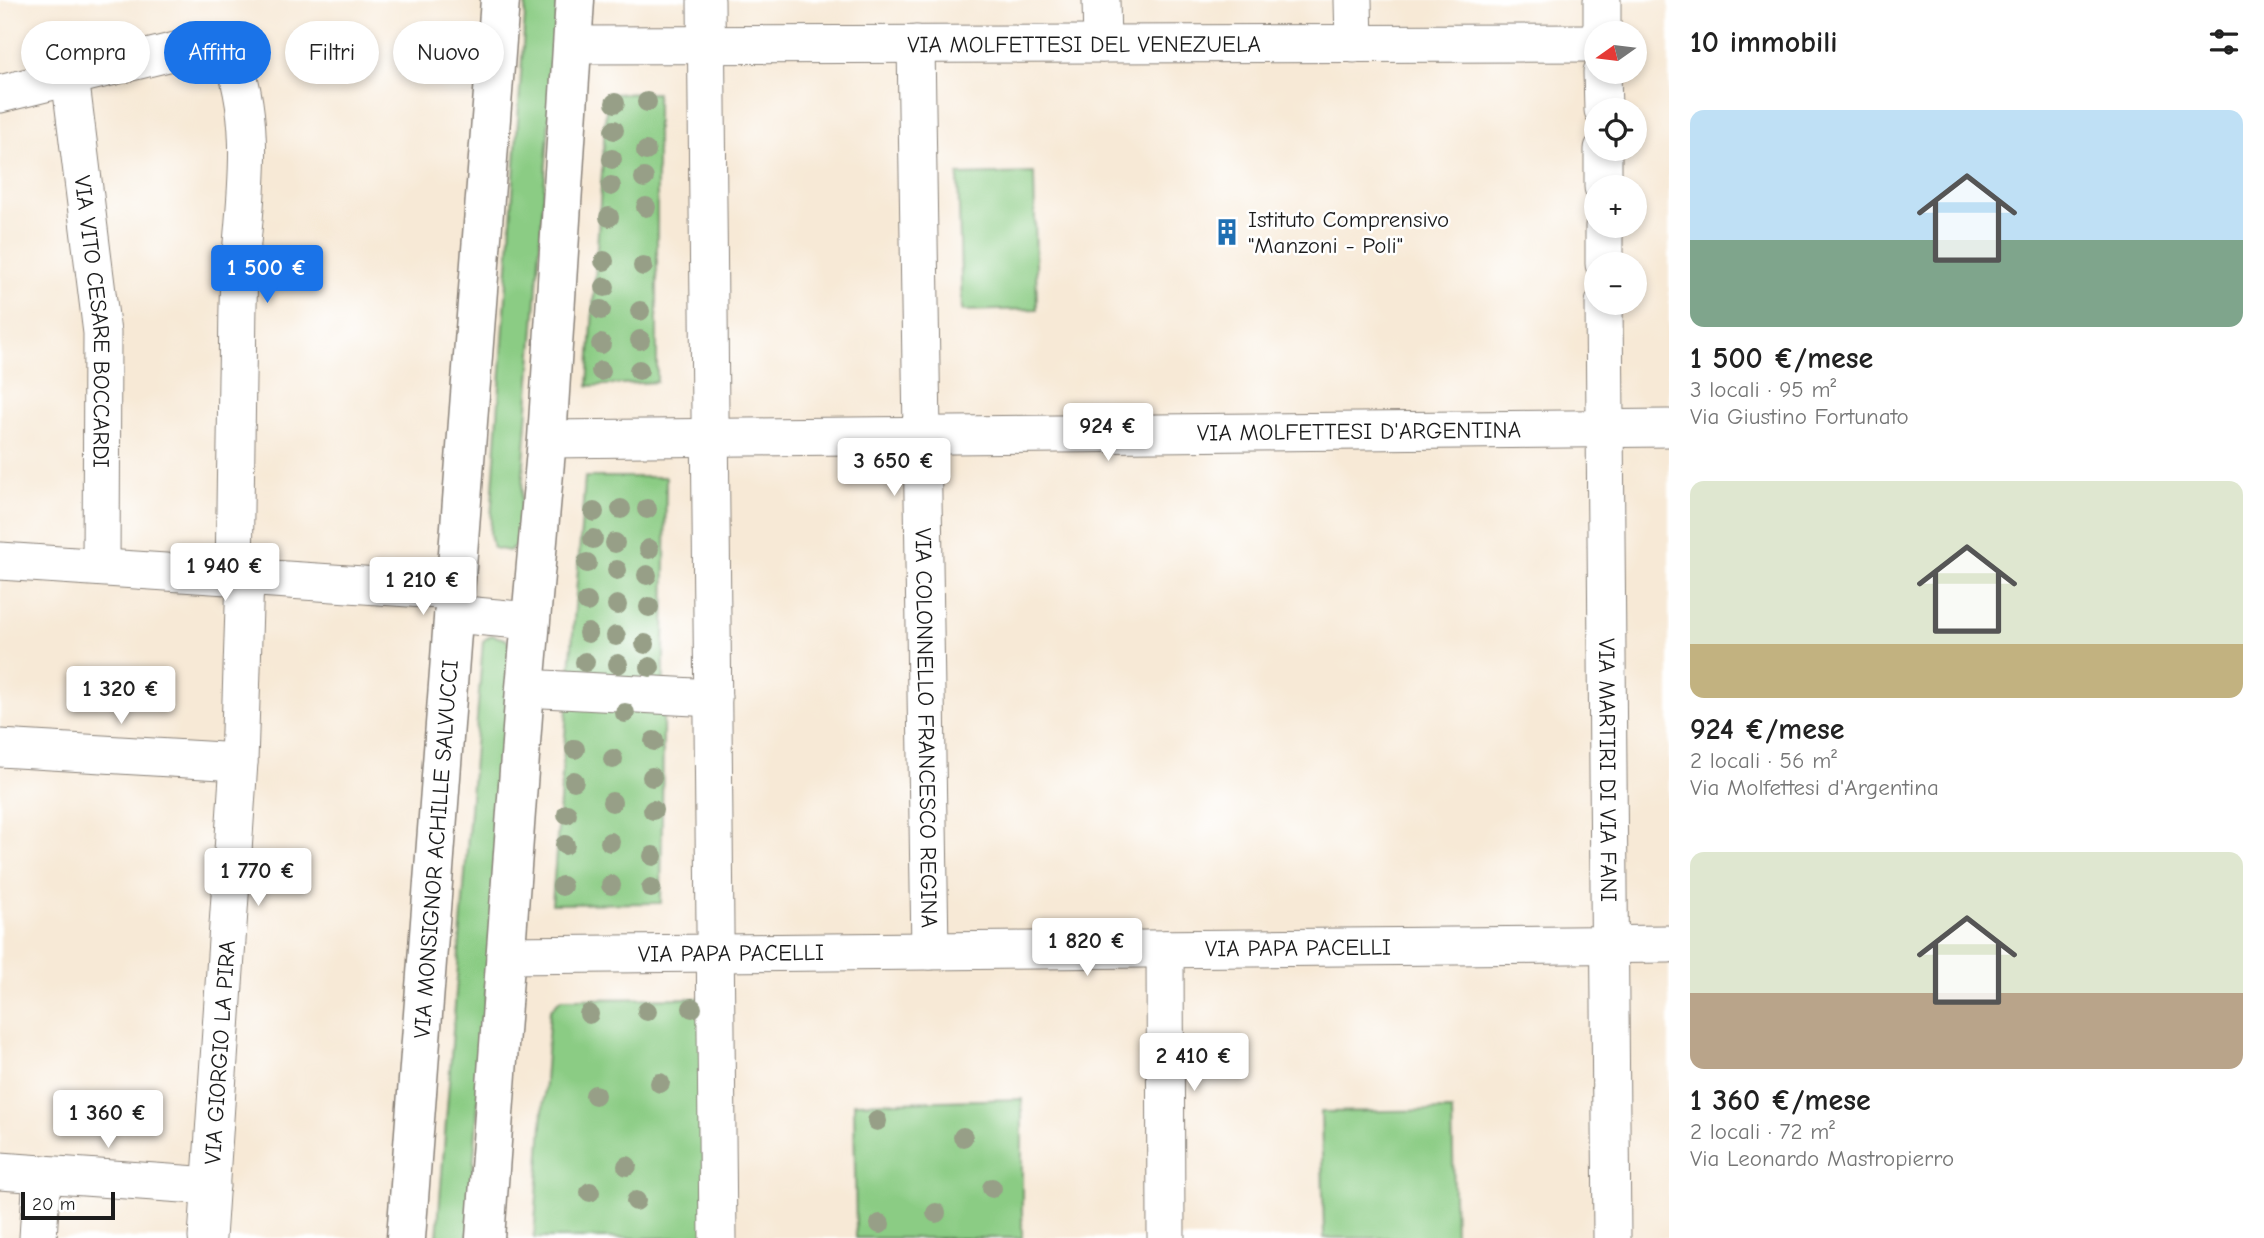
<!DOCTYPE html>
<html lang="it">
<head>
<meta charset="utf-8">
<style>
  :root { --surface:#fff; --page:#f6f6f6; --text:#222; --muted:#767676; --accent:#1a73e8 }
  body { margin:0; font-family:"Comic Neue",sans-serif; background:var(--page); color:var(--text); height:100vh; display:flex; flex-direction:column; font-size:26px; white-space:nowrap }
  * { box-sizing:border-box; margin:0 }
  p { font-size:23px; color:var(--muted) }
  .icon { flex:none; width:38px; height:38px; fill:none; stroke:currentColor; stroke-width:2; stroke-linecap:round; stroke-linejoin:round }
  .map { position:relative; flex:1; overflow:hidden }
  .sheet { display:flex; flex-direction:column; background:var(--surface); width:595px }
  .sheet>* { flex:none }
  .banner { position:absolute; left:21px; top:21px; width:665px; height:63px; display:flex; gap:14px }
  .needle { width:46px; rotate:256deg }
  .buttons { position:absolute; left:1584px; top:21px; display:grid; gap:14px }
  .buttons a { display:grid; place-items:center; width:63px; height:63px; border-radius:50%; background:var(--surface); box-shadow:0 4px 10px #0003; font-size:35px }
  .scale { position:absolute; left:21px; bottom:18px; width:94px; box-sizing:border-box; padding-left:7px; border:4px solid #1c1c1c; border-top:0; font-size:19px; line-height:24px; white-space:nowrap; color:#1c1c1c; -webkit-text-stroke:5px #fff; paint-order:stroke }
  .price { position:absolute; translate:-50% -60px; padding:0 16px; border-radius:7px; background:#fff; color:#222; font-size:23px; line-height:46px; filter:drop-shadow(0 2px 4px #0008) }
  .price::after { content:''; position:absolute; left:50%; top:42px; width:21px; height:16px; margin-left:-10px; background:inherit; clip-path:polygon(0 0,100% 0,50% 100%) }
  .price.selected { background:var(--accent); color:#fff }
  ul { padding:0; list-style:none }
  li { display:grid; align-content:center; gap:14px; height:371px; padding:0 21px }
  li span { display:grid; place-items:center; height:217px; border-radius:14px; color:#555 }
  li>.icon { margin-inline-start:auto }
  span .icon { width:126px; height:126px; fill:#fffc; stroke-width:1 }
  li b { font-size:30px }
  h2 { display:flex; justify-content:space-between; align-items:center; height:84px; padding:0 21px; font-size:30px }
  .tag { padding:0 24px; border-radius:32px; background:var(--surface); box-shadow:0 4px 10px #0003; font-size:24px; line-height:63px }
  .tag.selected { background:var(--accent); color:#fff }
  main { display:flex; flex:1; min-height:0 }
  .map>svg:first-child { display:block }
</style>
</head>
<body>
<main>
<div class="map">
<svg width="1669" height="1238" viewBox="0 0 1669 1238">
  <rect width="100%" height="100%" fill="#fff"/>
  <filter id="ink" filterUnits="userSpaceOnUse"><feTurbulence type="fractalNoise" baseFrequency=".0143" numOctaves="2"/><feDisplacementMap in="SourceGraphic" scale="14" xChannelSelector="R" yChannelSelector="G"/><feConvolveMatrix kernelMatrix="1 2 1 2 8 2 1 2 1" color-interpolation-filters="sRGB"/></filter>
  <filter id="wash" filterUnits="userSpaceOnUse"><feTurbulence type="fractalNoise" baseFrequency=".00686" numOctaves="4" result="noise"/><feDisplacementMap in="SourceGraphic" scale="28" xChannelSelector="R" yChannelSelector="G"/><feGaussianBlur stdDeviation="1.57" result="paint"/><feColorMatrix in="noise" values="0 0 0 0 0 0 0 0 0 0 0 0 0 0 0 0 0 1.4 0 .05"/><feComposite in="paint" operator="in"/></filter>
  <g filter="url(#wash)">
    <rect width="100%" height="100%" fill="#f7e9d6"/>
    <g fill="#8bcc84" stroke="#547450" stroke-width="2">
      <path d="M526,0H558L518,544L509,551L493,548L490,534Z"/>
      <path d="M657,93V382L588,386L607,94Z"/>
      <path d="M1034,173L1037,309L962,311L958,175Z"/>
      <path d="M585,477H666L661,903L552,904Z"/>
      <path d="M491,635L506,639L512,650L468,1238H437L483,641Z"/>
      <path d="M704,998L705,1238H534L550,1010L561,999Z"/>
      <path d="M1022,1099V1238H856L854,1103Z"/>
      <path d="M1452,1110L1455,1238H1324L1321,1112Z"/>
    </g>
  </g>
  <g filter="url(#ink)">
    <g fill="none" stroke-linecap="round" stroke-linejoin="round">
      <defs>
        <g id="minor">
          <path d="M706,0L718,1238"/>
          <path d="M1101,0L1102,44"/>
          <path d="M1353,0L1354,44"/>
          <path d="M1602,0V33"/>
          <path id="s1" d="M916,44L930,951"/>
          <path id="s2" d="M573,45L1596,43"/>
          <path d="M1602,72L1603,110"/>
          <path id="s3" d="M70,76L102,333L101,566"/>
          <path d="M0,94L180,50L218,45L229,48C260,123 244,203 239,280C237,312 238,345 237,377C236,443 235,509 234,575"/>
          <path d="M1603,149V187"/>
          <path d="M1604,226V264"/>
          <path id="s4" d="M1604,303L1612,1238"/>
          <path id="s5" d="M547,439L1669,428"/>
          <path d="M0,561L454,591"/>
          <path d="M453,614L531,621"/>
          <path d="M525,688L713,698"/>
          <path d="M0,748L239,762"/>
          <path d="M1165,949L1166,1238"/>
          <path id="s6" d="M505,955L1669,944"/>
          <path d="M0,1171L211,1186"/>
          <path d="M38,1238L42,1174"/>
          <path id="s7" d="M207,1238L239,762L245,576"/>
        </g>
        <g id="major">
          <path id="s8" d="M406,1238L500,0"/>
          <path d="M485,1238L525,688L547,439L575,0"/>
        </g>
      </defs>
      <use href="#minor" stroke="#8a8279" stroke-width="39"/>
      <use href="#major" stroke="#8a8279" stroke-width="41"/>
      <use href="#minor" stroke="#fff" stroke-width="37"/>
      <use href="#major" stroke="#fff" stroke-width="38"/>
    </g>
    <g fill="#979f87">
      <circle cx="647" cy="102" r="10"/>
      <circle cx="615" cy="103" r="10"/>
      <circle cx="614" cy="130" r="10"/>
      <circle cx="646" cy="151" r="10"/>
      <circle cx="612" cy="159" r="10"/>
      <circle cx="644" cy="178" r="10"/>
      <circle cx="611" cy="186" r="10"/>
      <circle cx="646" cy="207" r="10"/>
      <circle cx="609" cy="217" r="10"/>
      <circle cx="604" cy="261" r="10"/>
      <circle cx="643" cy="266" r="10"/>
      <circle cx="605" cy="287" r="10"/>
      <circle cx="601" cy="310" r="10"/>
      <circle cx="640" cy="311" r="10"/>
      <circle cx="640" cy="340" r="10"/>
      <circle cx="601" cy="344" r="10"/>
      <circle cx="639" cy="370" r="10"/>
      <circle cx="601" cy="371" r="10"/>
      <circle cx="621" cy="509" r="10"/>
      <circle cx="647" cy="509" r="10"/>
      <circle cx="594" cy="512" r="10"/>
      <circle cx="593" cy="539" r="10"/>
      <circle cx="615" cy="543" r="10"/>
      <circle cx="649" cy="549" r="10"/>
      <circle cx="587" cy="563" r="10"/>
      <circle cx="617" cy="570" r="10"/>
      <circle cx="647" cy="575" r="10"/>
      <circle cx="587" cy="602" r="10"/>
      <circle cx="617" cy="605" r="10"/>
      <circle cx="649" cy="607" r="10"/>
      <circle cx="588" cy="633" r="10"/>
      <circle cx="616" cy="636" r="10"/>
      <circle cx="645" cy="644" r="10"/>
      <circle cx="585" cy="662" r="10"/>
      <circle cx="618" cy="664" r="10"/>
      <circle cx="650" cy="667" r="10"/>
      <circle cx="625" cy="713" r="10"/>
      <circle cx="654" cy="741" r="10"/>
      <circle cx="575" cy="749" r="10"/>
      <circle cx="613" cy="759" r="10"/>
      <circle cx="652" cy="777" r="10"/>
      <circle cx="574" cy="781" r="10"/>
      <circle cx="612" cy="802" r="10"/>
      <circle cx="653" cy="810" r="10"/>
      <circle cx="567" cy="814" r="10"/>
      <circle cx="610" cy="842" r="10"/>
      <circle cx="565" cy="845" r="10"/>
      <circle cx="653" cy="856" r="10"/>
      <circle cx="611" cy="885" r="10"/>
      <circle cx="562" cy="886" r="10"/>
      <circle cx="651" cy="888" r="10"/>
      <circle cx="692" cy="1008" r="10"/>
      <circle cx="647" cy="1011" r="10"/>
      <circle cx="589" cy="1014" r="10"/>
      <circle cx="660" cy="1083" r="10"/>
      <circle cx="595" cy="1095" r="10"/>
      <circle cx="877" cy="1121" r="10"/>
      <circle cx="963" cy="1137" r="10"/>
      <circle cx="627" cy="1166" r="10"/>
      <circle cx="992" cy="1188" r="10"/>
      <circle cx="590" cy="1192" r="10"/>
      <circle cx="636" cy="1201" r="10"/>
      <circle cx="936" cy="1213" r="10"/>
      <circle cx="880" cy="1224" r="10"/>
    </g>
  </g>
  <defs>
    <symbol id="building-bare" viewBox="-9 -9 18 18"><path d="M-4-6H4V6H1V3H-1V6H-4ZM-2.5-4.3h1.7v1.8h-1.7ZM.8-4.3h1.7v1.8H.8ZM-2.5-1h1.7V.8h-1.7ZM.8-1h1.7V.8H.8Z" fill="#1f6fb2" stroke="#fff" stroke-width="2.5" paint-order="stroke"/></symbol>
  </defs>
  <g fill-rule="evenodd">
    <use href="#building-bare" x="1208" y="213" width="38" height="38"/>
  </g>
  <g text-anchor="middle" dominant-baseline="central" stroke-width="5" stroke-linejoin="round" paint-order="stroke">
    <g font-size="23" fill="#1c1c1c" stroke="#fff">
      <text stroke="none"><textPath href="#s2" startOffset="511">VIA MOLFETTESI DEL VENEZUELA</textPath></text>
      <text stroke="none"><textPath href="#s3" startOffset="247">VIA VITO CESARE BOCCARDI</textPath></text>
      <text stroke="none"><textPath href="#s5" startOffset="812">VIA MOLFETTESI D'ARGENTINA</textPath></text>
      <text stroke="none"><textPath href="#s1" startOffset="684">VIA COLONNELLO FRANCESCO REGINA</textPath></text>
      <text stroke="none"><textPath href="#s4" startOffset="467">VIA MARTIRI DI VIA FANI</textPath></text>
      <text stroke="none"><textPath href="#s8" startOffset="390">VIA MONSIGNOR ACHILLE SALVUCCI</textPath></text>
      <text stroke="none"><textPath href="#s6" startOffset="793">VIA PAPA PACELLI</textPath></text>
      <text stroke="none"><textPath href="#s6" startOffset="226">VIA PAPA PACELLI</textPath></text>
      <text stroke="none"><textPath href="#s7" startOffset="186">VIA GIORGIO LA PIRA</textPath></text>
    </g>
    <g font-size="23" fill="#1c1c1c" stroke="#fff" text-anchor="start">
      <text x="1248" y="219">Istituto Comprensivo<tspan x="1248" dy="26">"Manzoni - Poli"</tspan></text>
    </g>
  </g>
</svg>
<div class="buttons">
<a><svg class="needle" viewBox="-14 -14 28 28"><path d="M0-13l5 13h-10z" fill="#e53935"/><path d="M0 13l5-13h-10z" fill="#767676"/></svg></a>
<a><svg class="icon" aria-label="locate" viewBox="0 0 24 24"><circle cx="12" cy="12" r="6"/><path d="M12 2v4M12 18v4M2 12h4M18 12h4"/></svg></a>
<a>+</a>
<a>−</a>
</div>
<div class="scale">20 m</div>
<b class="price selected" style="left:267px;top:305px">1 500 €</b>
<b class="price" style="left:1108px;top:463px">924 €</b>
<b class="price" style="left:894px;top:498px">3 650 €</b>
<b class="price" style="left:225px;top:603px">1 940 €</b>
<b class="price" style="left:423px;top:617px">1 210 €</b>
<b class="price" style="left:121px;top:726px">1 320 €</b>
<b class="price" style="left:258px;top:908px">1 770 €</b>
<b class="price" style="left:1087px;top:978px">1 820 €</b>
<b class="price" style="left:1194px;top:1093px">2 410 €</b>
<b class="price" style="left:108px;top:1150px">1 360 €</b>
<div class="banner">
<a class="tag">Compra</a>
<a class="tag selected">Affitta</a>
<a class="tag">Filtri</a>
<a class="tag">Nuovo</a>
</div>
</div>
<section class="sheet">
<h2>10 immobili<svg class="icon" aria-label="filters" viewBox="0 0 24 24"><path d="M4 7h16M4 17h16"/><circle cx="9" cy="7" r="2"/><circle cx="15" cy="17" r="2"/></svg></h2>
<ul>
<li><span style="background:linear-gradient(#bfe0f5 60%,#7fa58c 0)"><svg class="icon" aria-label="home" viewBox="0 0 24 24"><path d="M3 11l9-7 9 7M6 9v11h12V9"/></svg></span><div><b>1 500 €/mese</b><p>3 locali · 95 m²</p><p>Via Giustino Fortunato</p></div></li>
<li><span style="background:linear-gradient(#dfe7d0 75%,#c2b280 0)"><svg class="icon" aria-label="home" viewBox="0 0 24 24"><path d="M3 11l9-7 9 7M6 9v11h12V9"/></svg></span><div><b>924 €/mese</b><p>2 locali · 56 m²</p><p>Via Molfettesi d'Argentina</p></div></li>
<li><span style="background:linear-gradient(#dfe7d0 65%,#b9a48a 0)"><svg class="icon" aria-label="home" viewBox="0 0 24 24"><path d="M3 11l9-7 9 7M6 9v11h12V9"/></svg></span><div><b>1 360 €/mese</b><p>2 locali · 72 m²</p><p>Via Leonardo Mastropierro</p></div></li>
</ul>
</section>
</main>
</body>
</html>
